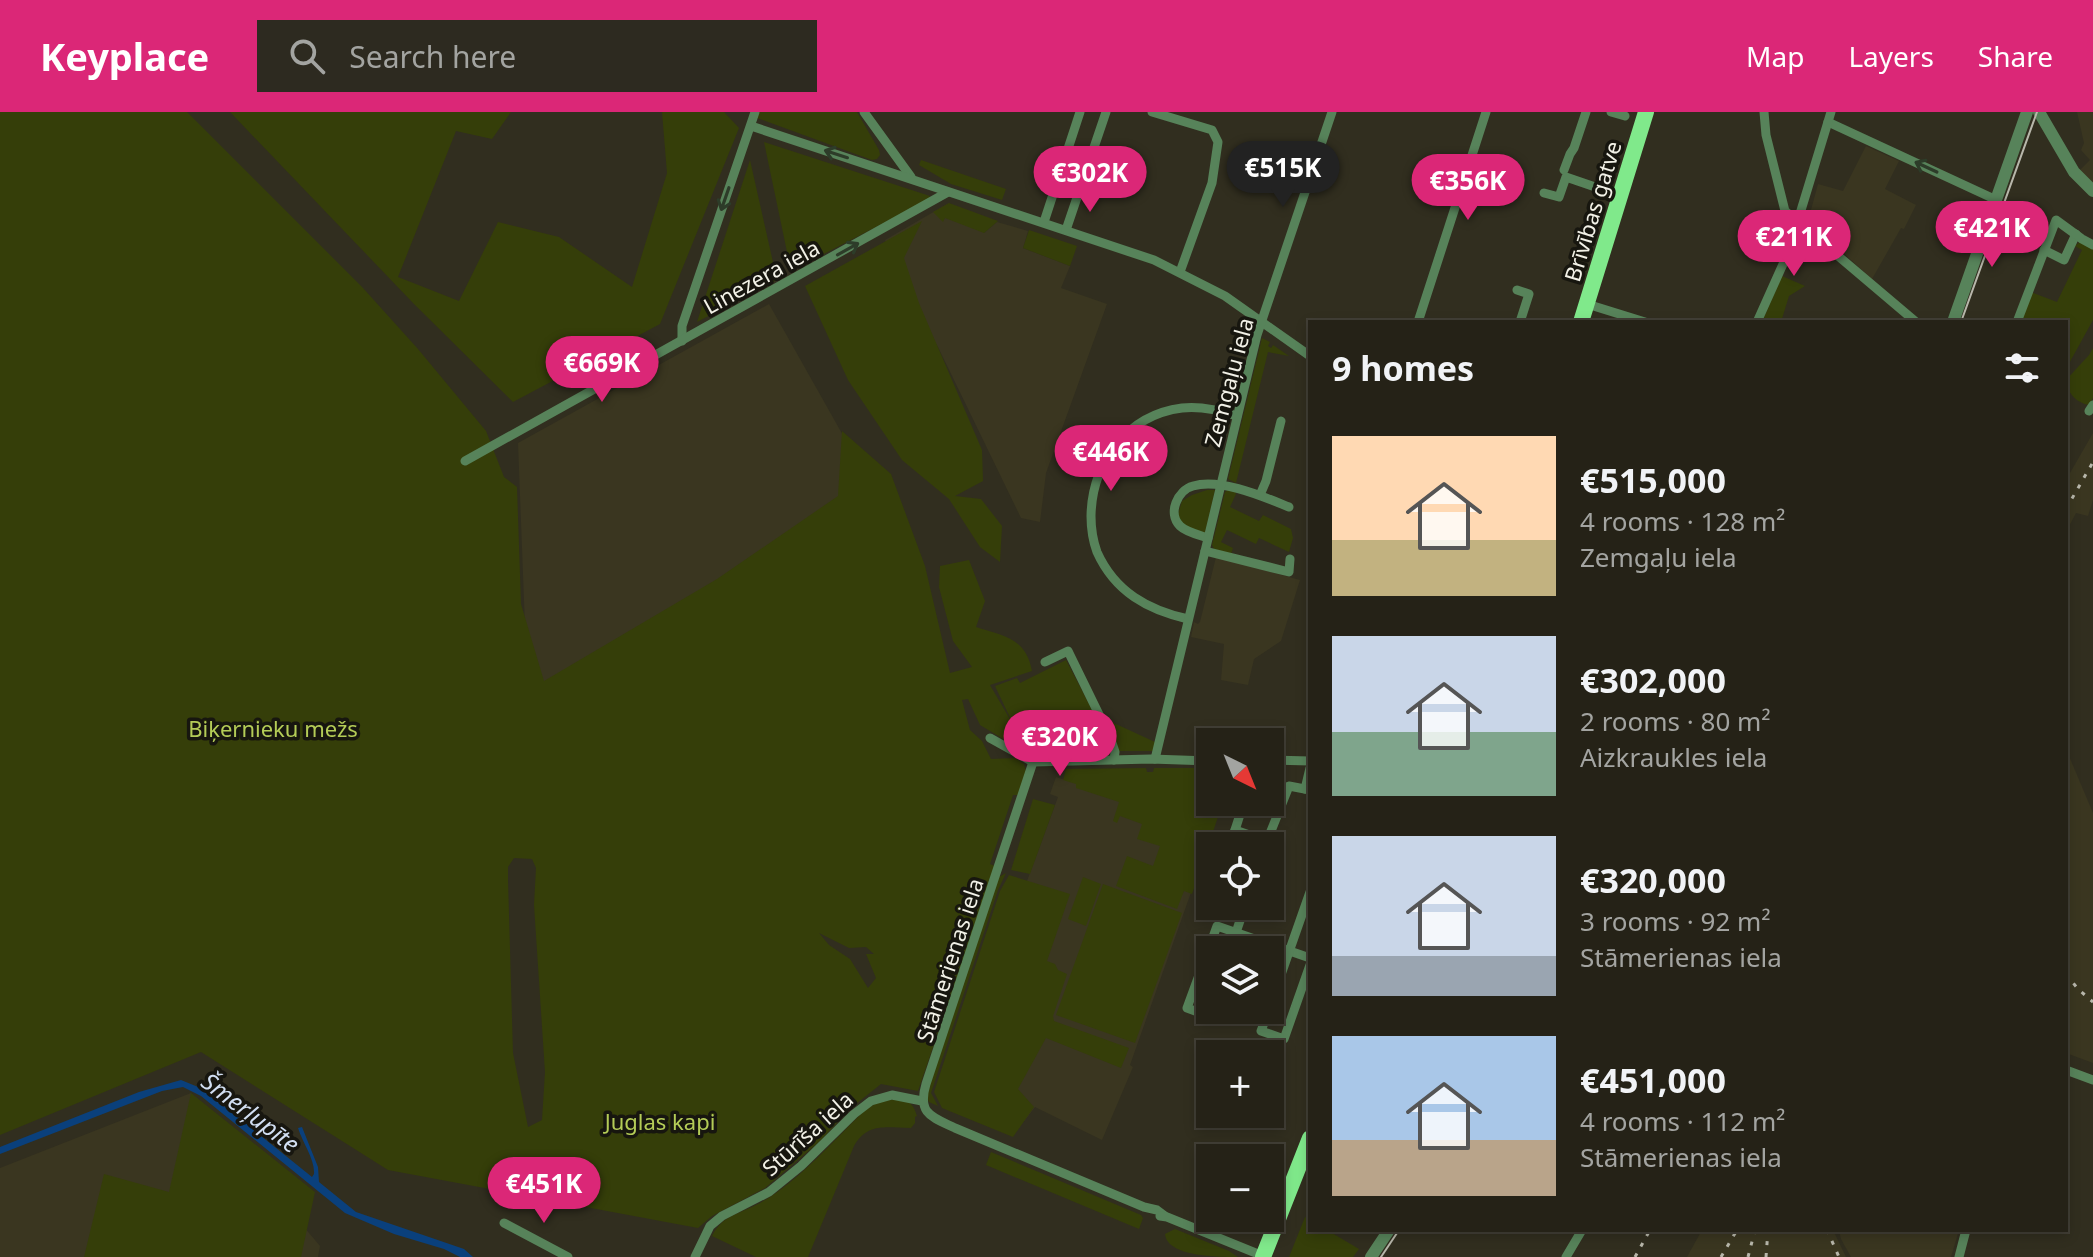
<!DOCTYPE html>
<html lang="en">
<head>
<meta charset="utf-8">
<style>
  :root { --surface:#252217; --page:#2d2a20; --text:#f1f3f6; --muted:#a3a4a1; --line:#423f36; --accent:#db2777 }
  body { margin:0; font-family:"Noto Sans",sans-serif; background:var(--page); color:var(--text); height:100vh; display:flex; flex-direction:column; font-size:30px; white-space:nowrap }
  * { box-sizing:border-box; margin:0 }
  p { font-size:26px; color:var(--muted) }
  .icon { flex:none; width:44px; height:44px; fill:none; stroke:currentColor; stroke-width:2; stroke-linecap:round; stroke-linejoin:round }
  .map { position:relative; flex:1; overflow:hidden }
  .sheet { position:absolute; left:1308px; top:208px; width:760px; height:912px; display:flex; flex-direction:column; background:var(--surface); border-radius:0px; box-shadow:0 4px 12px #0003,0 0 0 2px var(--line) }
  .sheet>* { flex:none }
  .needle { width:52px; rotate:137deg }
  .fabs { position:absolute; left:1196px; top:616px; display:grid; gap:16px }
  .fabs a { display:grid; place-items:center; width:88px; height:88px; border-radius:0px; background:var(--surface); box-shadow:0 4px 12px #0003,0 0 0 2px var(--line); font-size:40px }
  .price { position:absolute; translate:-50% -68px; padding:0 18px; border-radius:28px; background:var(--accent); color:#fff; font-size:26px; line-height:52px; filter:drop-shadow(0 2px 4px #0008) }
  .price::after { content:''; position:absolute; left:50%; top:48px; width:24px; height:18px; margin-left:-12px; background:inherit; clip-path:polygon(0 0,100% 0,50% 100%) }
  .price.current { background:#222; color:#fff }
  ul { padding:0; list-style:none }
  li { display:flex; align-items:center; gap:24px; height:200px; padding:0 24px }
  li span { display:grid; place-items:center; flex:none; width:224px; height:160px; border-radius:0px; color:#555 }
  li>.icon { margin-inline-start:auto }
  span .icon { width:96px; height:96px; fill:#fffc; stroke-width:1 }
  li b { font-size:34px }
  h2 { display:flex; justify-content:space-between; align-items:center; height:96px; padding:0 24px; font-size:34px }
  header { display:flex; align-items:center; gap:48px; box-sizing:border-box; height:112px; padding:0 40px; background:var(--accent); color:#fff }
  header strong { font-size:38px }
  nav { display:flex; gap:44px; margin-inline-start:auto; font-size:28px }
  .search { width:560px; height:72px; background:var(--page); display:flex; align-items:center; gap:20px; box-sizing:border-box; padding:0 28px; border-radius:0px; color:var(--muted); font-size:30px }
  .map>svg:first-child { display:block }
</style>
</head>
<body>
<header>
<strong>Keyplace</strong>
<div class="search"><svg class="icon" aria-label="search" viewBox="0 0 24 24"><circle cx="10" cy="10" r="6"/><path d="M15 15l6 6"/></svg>Search here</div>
<nav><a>Map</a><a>Layers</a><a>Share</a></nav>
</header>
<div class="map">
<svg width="2093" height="1145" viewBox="0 0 2093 1145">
  <rect width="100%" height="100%" fill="#312e1f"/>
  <g fill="#3a3620">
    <path d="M2077,0H2093V71L2080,58L2090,48L2081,38L2084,31Z"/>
    <path d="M1866,34L1899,49L1885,77L1916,93L1904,117L1901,116L1872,167L1808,109L1818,72L1843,79Z"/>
    <path d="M949,91L984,121L997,110L1028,119L1023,136L1070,154L1061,176L1107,192L1046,361L1040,410L1021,406L938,235L909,190L885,128Z"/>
    <path d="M769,192L915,451L533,725L518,331Z"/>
    <path d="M2093,321V388L2088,404L2076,401L2066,420V368Z"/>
    <path d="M1216,445L1300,468L1281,529L1254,547L1248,573L1221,568L1224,532L1191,525L1194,510L1198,512L1200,510Z"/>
    <path d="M2066,637L2093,701V951L2066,941Z"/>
    <path d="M1210,658V690H1223L1130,953L1133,955L1102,1028L1035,995L1014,1022L1027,769L1058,685L1050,682L1056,665L1071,670L1147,660Z"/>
    <path d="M191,981L264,1042L293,1102L320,1134L318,1145H0V1056Z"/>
    <path d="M1702,1118H1833L1846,1145H1687Z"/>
    <path d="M1839,1118H1959L1951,1145H1851L1841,1127Z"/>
  </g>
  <g fill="#353e09" fill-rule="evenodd">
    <path d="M0,0H187L363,176L418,237L486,319L504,365L517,375L521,492L544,569L717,467L838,384L842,319L891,362L925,454L950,561L972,555L953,529L939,475L940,454L969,448L985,489L976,515C1004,524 1026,526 1032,559L990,573L1014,614L995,574L1017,566L1020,571L1066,548L1102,617L1110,638C1084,634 1055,632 1030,638L1028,637L1025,640L980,613L968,587L962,588L970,618L982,629L991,647L1015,646L1024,652L1026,659L1019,683H1013L990,752L995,754L918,979L881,972L851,996L819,1030L765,1076L712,1104L698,1116L388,1058L201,940L0,1023ZM514,746L532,747L536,756L534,793L545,960L542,1008L528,1015L513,941L508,768V755ZM819,821L849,836L866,835L874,842H866L876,866L868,876L850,847L829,833Z"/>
    <path d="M230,0H511L492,27L456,19L398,165L459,189L498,110L559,125L632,175L667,61L662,0H724L739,16L660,212L513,290L414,192Z"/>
    <path d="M759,0H857L879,38L880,43L877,47L872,48L757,6Z"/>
    <path d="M764,30L930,84L928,88L791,159Z"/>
    <path d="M750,48L777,168L697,210Z"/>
    <path d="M921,48L1006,77L1002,88L951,72L919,53Z"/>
    <path d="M949,91L998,109L984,121L945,106L943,110L933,100Z"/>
    <path d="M922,109L904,146L919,191L982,338L983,369L955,384L981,387L1002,414L1000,450L980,435L949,387L902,348L848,268L805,174Z"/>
    <path d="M1029,118L1077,134L1070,154L1023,136Z"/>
    <path d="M2081,129L2093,135V208L2066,257V210H2020L2031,180L2057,190L2082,138L2075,134Z"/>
    <path d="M1782,164L1805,174L1789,184L1781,210H1762Z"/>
    <path d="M1262,226L1270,230L1268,234L1271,236L1273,233L1289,244L1268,240L1236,371L1228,367Z"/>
    <path d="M2093,236V286L2089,293C2077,291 2067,281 2066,268L2089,243Z"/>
    <path d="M1207,378H1215L1205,421L1182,414L1178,402L1182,389L1192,383Z"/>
    <path d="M1228,378L1235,379L1236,382L1230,395L1259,409L1263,403L1291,417L1293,426L1289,440L1259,426L1256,432L1227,418L1221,430L1233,436L1231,442L1214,437L1212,433L1225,380Z"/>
    <path d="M1105,607L1155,630V639H1119Z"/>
    <path d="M1146,656L1147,660H1153L1154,656H1210V690H1223L1192,782L1184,779L1177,797L1116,774L1127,744L1153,754L1160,734L1137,727L1142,712L1120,704L1117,711L1113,709L1119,690L1076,676V672L1063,668L1066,657Z"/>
    <path d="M1033,687L1055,693L1030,762L1011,758Z"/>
    <path d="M1006,761L998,778L931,981L938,994L929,990L927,985L929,975L999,765Z"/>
    <path d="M1009,763L1070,782L1047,849L1055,852L1058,858L1067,862L1053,904L1054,909L1129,936L1121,956L1046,926L1018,977L1034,995L1013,1025L942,996L934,980L1000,779Z"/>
    <path d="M1083,765L1101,772L1086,814L1068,807Z"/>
    <path d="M1103,772L1182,801L1135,931L1056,903Z"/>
    <path d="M191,981L315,1080L301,1145H84L104,1062L169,1080Z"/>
    <path d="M887,988C904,988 912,986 917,1004L915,1005V1011L911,1016C886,1016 868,1010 854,1034L808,1145H756L712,1124C723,1103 737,1103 756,1093C796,1073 832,1030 864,999L876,991Z"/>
    <path d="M991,1040L1141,1103L1143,1106L1139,1117L986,1053Z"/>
    <path d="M1305,1105L1310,1108V1118H1327L1359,1137L1353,1145H1289Z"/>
    <path d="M1175,1117L1229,1139L1238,1145C1219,1145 1167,1145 1165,1122Z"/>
  </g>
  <path fill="#0a407c" d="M181,968L203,977L312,1065L314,1062C315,1047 303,1032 298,1016L302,1015L318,1055L319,1070L356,1100L464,1137L473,1145H460L444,1137L394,1122L345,1101L201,984L183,975L162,979L0,1042V1035L139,980Z"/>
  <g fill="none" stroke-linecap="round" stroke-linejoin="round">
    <g stroke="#57835a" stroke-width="9">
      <path d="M864,0L911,65"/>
      <path d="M1152,0L1212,18L1218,30L1212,71L1180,160"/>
      <path d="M1611,0L1625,4"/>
      <path d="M1764,0L1766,23L1785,99L1916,210"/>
      <path d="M1828,10L1990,85L1996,90"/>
      <path d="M751,14L1154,148L1225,184L1310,244"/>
      <path d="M1564,58L1570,42L1574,36L1586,0"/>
      <path d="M1544,81L1559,85L1566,65L1601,77"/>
      <path d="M1044,110L1080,0"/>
      <path d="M1066,118L1106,0"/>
      <path d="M2044,138L2064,148L2076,122"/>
      <path d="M1517,178L1529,182L1520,210"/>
      <path d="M1587,192L1645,210"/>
      <path d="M1418,210L1486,0"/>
      <path d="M1757,210L1788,141L1831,0"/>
      <path d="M2017,210L2056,108L2082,127L2093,133"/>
      <path d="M682,229V214L755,0"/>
      <path d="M2089,299L2093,293"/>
      <path d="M465,349L948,80"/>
      <path d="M1260,383L1266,369L1281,309"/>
      <path d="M1208,426C1199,423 1186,420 1180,414C1167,401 1178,378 1193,374C1221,366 1264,385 1289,395"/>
      <path d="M1205,439L1289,460L1290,447"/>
      <path d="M1188,507C1148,498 1115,480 1097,440C1093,429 1091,416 1091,404C1092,351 1127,303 1182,296C1200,294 1219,298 1237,304"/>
      <path d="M1045,550L1068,539L1110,625L1115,640L1114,648"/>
      <path d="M990,626L1033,650"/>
      <path d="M1155,647L1257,223L1332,0"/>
      <path d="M1270,648L1310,649"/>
      <path d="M1033,650L926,972C917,1002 932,1005 955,1016L1144,1095L1157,1098L1165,1104"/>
      <path d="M1033,650L1151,647L1210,649"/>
      <path d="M1305,677L1310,656"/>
      <path d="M1244,690L1235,718L1267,729L1289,674L1310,678"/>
      <path d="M1230,734L1235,718"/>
      <path d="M1230,838L1245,794"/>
      <path d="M1210,893L1206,903L1187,896L1217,814L1310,846"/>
      <path d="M1270,894L1310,780"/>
      <path d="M1269,898L1261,919L1284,927L1310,853"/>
      <path d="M2066,958L2093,968"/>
      <path d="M1160,1104L1167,1105L1263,1144"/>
      <path d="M504,1111L568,1145"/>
      <path d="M695,1145L710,1114L722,1104L769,1080L801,1054L854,1002L871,989L892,983L922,989"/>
      <path d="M1566,1145L1582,1118"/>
      <path d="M1959,1145L1966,1118"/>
    </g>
    <g stroke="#57835a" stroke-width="12">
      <path d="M2039,0L2074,60L2093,79"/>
      <path d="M1953,210L2027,0"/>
      <path d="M1371,1145L1389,1118"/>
    </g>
    <g stroke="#80e98b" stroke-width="16">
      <path d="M1581,210L1646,0"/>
      <path d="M1263,1145L1310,1026"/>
    </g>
    <g stroke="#b8b7ab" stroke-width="2">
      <path d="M1961,210L2037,0"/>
      <path d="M1381,1145L1399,1118"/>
    </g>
    <g stroke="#b8b7ab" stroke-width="3" stroke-dasharray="4 8" stroke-linecap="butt">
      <path d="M2066,397L2093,350"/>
      <path d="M2066,862L2078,877L2093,890"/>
      <path d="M1827,1118L1839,1145"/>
      <path d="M1635,1145L1650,1118"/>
      <path d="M1721,1145L1737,1118"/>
      <path d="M1748,1145L1755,1118"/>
      <path d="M1766,1145L1768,1118"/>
    </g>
  </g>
  <defs><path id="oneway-shaft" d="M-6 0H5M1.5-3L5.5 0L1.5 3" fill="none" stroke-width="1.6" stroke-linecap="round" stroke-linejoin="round" transform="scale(2)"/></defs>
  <g stroke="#2d3c29">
    <use href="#oneway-shaft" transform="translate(836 42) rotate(-162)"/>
    <use href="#oneway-shaft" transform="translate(1926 55) rotate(-155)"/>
    <use href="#oneway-shaft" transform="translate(725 87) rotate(109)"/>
    <use href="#oneway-shaft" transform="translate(848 137) rotate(-29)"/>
  </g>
  <g text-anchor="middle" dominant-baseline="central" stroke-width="7" stroke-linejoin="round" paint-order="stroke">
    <g font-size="22" fill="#f2f1e7" stroke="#17160f">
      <text transform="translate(1592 99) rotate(-73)">Brīvības gatve</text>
      <text transform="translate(761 164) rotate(-29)">Linezera iela</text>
      <text transform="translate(1228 270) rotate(-75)">Zemgaļu iela</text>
      <text transform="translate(949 848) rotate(-72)">Stāmerienas iela</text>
      <text transform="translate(807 1021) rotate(-42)">Stūrīša iela</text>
    </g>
    <g font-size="22" fill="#b4cc57" stroke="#17160f">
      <text x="273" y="616">Biķernieku mežs</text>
      <text x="660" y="1009">Juglas kapi</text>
    </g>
    <g font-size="24" font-style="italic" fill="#d2dff2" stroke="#17160f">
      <text transform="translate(251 1000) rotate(37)">Šmerļupīte</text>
    </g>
  </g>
</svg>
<div class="fabs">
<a><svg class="needle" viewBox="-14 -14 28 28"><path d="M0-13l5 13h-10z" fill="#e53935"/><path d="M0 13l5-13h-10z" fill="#a3a4a1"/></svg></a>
<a><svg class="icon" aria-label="locate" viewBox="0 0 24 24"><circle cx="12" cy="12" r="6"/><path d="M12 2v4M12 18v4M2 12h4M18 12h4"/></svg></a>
<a><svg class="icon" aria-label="layers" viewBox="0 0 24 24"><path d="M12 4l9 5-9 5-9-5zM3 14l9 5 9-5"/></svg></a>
<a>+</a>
<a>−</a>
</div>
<b class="price current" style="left:1283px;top:97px">€515K</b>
<b class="price" style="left:1090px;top:102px">€302K</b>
<b class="price" style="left:1468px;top:110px">€356K</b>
<b class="price" style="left:1992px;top:157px">€421K</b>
<b class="price" style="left:1794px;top:166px">€211K</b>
<b class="price" style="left:602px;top:292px">€669K</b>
<b class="price" style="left:1111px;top:381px">€446K</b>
<b class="price" style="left:1060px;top:666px">€320K</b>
<b class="price" style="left:544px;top:1113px">€451K</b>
<section class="sheet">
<h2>9 homes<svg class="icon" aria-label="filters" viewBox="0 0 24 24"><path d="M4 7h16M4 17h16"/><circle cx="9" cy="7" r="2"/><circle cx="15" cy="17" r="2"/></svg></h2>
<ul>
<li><span style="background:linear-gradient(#ffd9b3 65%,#c2b280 0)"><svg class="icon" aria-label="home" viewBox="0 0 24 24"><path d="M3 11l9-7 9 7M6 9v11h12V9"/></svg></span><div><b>€515,000</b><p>4 rooms · 128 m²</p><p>Zemgaļu iela</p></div></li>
<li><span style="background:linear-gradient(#c9d6e8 60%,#7fa58c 0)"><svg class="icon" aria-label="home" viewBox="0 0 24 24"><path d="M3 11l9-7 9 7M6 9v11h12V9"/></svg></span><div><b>€302,000</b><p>2 rooms · 80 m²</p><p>Aizkraukles iela</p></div></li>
<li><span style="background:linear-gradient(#c9d6e8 75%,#9aa5b1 0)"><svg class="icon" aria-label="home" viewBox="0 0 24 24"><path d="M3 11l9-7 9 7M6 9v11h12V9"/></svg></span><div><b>€320,000</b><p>3 rooms · 92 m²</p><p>Stāmerienas iela</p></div></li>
<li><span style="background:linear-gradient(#a9c7e8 65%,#b9a48a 0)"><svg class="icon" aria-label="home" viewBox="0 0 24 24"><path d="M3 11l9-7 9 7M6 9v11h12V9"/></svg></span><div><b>€451,000</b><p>4 rooms · 112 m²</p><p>Stāmerienas iela</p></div></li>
</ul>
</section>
</div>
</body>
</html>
